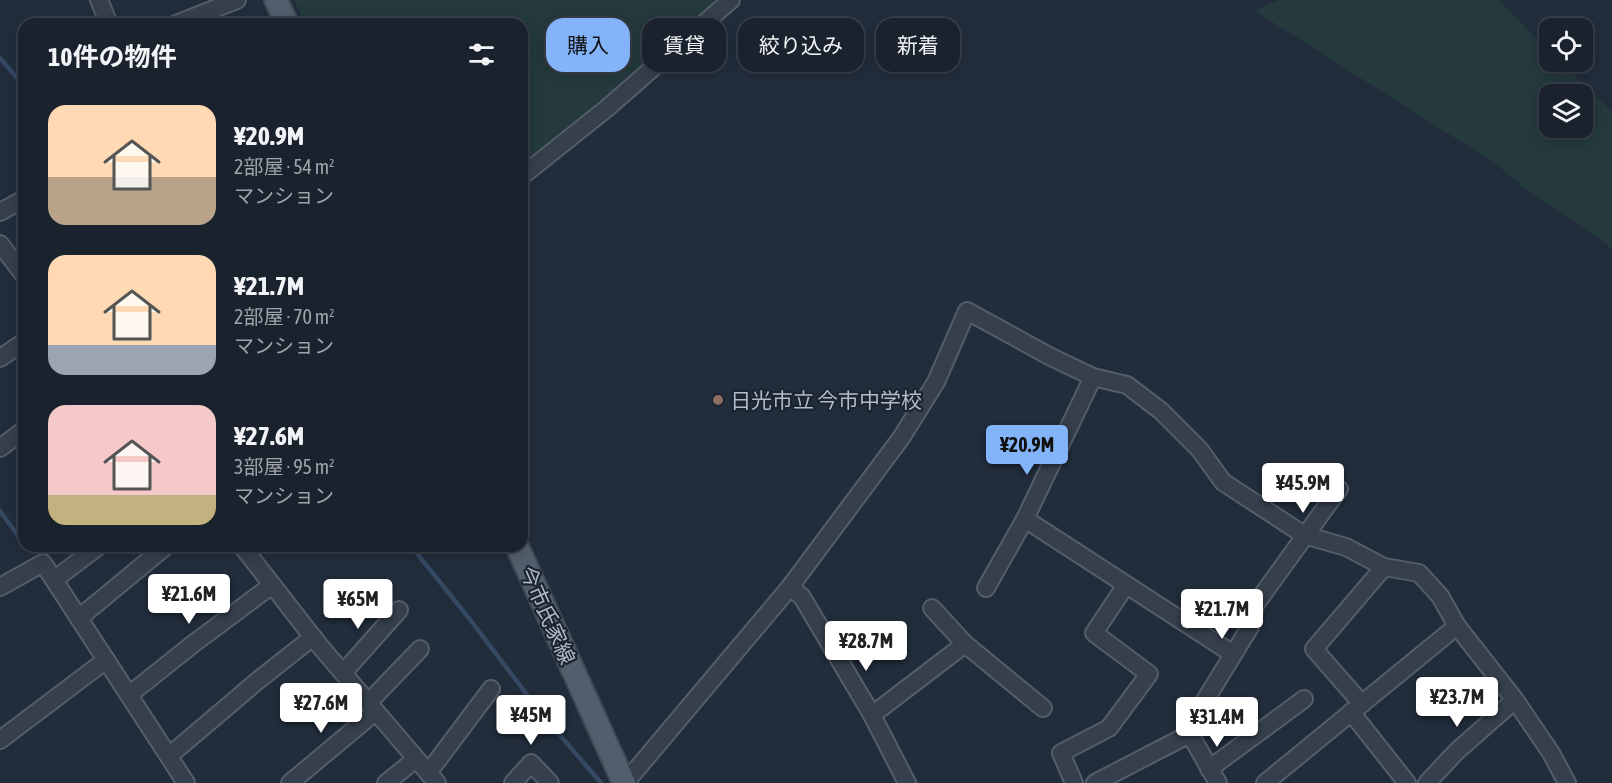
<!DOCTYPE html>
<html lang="ja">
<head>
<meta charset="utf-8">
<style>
  :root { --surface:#1a222d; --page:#272f39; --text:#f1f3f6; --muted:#9fa4aa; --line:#383f49; --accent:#83b4fa }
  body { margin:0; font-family:"Asap Condensed","Noto Sans JP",sans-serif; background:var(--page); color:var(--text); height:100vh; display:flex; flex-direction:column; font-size:22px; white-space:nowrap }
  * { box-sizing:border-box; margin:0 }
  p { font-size:20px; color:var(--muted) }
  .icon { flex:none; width:33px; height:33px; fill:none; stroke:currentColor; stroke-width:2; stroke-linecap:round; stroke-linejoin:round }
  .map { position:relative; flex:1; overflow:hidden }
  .details { position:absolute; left:18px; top:18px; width:510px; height:534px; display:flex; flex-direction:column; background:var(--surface); border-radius:18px; box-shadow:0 3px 15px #0003,0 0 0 2px var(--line) }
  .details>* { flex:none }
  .top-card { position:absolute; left:546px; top:18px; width:570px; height:54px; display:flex; gap:12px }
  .controls { position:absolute; left:1539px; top:18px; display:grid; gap:12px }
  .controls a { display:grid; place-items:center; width:54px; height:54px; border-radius:12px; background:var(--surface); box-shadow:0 3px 15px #0003,0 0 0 2px var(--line); font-size:30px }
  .price { position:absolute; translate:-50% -51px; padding:0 14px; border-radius:6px; background:#fff; color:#222; font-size:20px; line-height:39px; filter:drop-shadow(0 2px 3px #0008) }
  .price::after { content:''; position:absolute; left:50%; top:36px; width:18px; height:14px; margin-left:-9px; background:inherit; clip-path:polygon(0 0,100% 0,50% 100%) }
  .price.selected { background:var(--accent); color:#111 }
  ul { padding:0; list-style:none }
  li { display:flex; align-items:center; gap:18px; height:150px; padding:0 30px }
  li span { display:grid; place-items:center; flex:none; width:168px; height:120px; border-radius:18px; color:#555 }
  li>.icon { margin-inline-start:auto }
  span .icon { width:72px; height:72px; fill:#fffc; stroke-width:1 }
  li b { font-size:26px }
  h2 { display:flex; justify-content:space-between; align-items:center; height:72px; padding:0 30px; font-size:26px }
  .pill { padding:0 21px; border-radius:18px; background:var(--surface); box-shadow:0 3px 15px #0003,0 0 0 2px var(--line); font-size:21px; line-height:54px }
  .pill.selected { background:var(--accent); color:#111 }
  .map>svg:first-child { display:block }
</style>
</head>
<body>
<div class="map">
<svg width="1612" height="783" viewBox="0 0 1612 783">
  <rect width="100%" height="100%" fill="#222d3c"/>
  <g fill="#243a3d" fill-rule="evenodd">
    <path d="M294,0H722L584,118L522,162V24H305Z"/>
    <path d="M1278,0H1499L1549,52L1550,62H1560L1612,111V249L1579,224L1529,192L1496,164L1255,11ZM1582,94V128H1550V94Z"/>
  </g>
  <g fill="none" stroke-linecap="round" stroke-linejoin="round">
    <g stroke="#354963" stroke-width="4.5">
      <path d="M0,58L24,86"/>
      <path d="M0,511L24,544"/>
      <path d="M411,546L468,617L541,713L601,783"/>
    </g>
    <defs>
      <g id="minor">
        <path d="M99,0L109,24"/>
        <path d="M176,24L237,0"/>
        <path d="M522,176L606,109L731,0"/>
        <path d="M0,212L24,199"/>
        <path d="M0,244L24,275"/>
        <path d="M0,358L24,342"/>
        <path d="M0,448L24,430"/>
        <path d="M1025,519L1233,654"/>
        <path d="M242,546L319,645L437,783"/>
        <path d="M55,579L99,546"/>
        <path d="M0,587L43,563L186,783"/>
        <path d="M790,587L802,597L872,715L907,783"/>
        <path d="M986,588L1025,519L1093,377"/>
        <path d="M932,608L965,644L1043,708"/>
        <path d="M79,618L166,546"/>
        <path d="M343,673L399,610"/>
        <path d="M129,695L193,644L272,585"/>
        <path d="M368,703L420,649"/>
        <path d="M1362,704L1314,649L1384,567"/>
        <path d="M1351,712L1407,783"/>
        <path d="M872,715L965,644"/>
        <path d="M1187,729L1218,783"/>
        <path d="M0,740L106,660"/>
        <path d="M169,756L256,682L313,637"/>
        <path d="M1209,769L1304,699"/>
        <path d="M428,773L491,689"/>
        <path d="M290,783L375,712"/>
        <path d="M386,783L416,759"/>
        <path d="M513,783L531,763L550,783"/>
        <path d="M625,783L790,587L901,438L936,382L967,311L1051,357L1093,377L1127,385L1161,411L1200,450L1223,482L1304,535L1346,547L1384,567L1419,573L1440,596L1457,626L1515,700L1551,753L1567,783"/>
        <path d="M1074,783L1061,753L1109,728L1149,674L1094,633L1126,585"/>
        <path d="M1095,783L1182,738L1250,627L1255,605L1339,489"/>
        <path d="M1265,783L1457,626"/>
        <path d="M1427,783L1457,751L1515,700"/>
      </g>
      <g id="major">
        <path d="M276,0L287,24"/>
        <path d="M517,546L624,783"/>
      </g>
    </defs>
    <use href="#minor" stroke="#545d6a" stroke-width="20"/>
    <use href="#major" stroke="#3f4855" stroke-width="26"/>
    <use href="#minor" stroke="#363f4c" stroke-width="16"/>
    <use href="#major" stroke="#535e6c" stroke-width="22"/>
  </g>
  <circle fill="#8d6e63" stroke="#1b2431" stroke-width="2" cx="718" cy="400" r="6"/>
  <g text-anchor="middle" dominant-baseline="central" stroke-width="4.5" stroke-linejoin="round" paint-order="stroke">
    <g font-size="21" fill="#b1bac8" stroke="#1b2431" text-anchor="start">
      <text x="730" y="400">日光市立 今市中学校</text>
    </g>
    <g font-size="21" fill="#b1bac8" stroke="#1b2431">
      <text transform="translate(548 615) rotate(66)">今市氏家線</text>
    </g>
  </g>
</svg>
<div class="controls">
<a><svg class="icon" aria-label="locate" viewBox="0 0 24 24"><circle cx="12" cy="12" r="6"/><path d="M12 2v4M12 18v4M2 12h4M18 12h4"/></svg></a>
<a><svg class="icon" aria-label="layers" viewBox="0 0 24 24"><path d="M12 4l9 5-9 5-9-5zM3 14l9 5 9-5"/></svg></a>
</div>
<b class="price selected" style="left:1027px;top:476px">¥20.9M</b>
<b class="price" style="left:1303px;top:514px">¥45.9M</b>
<b class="price" style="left:189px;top:625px">¥21.6M</b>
<b class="price" style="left:358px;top:630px">¥65M</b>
<b class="price" style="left:1222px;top:640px">¥21.7M</b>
<b class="price" style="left:866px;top:672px">¥28.7M</b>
<b class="price" style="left:1457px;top:728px">¥23.7M</b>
<b class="price" style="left:321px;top:734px">¥27.6M</b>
<b class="price" style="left:531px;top:746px">¥45M</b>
<b class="price" style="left:1217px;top:748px">¥31.4M</b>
<div class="top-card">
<a class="pill selected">購入</a>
<a class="pill">賃貸</a>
<a class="pill">絞り込み</a>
<a class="pill">新着</a>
</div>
<section class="details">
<h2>10件の物件<svg class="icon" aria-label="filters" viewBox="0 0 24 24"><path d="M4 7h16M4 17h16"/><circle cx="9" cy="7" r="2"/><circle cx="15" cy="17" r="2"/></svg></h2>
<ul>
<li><span style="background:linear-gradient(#ffd9b3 60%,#b9a48a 0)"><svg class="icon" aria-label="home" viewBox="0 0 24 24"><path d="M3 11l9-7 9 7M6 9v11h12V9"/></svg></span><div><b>¥20.9M</b><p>2部屋 · 54 m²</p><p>マンション</p></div></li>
<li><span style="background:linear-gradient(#ffd9b3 75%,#9aa5b1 0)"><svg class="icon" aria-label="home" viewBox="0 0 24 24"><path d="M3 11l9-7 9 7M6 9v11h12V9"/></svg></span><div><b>¥21.7M</b><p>2部屋 · 70 m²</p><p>マンション</p></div></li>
<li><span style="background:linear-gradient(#f6c9c9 75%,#c2b280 0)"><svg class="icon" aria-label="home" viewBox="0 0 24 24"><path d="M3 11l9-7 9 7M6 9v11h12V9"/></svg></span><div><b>¥27.6M</b><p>3部屋 · 95 m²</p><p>マンション</p></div></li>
</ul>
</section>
</div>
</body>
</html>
